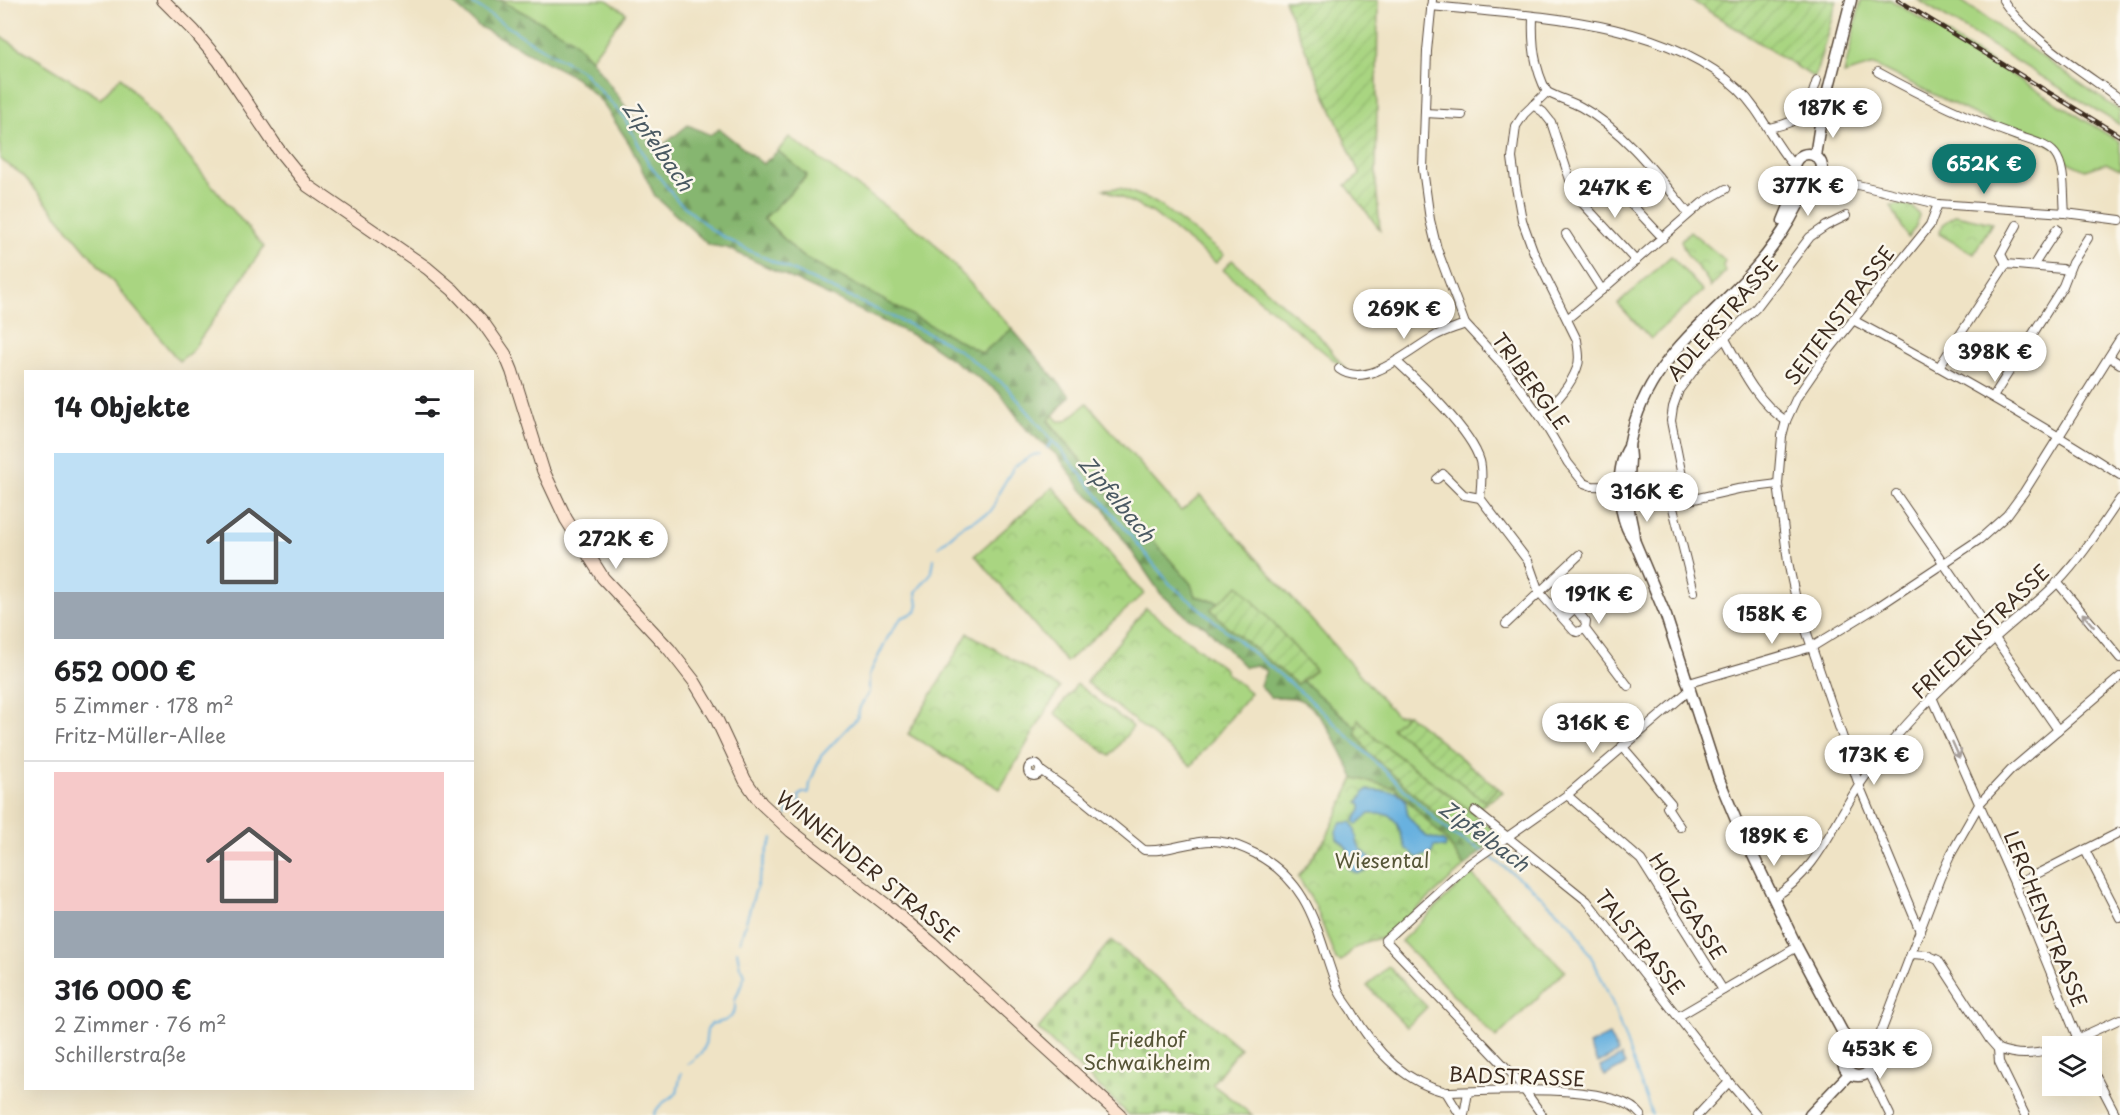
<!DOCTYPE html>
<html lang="de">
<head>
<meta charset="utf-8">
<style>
  :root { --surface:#fff; --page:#f6f6f6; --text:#202124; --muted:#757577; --line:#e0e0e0; --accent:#0f766e }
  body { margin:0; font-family:"Playpen Sans",sans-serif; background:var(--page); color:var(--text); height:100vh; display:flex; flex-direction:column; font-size:22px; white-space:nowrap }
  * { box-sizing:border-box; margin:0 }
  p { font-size:20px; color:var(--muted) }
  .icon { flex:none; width:33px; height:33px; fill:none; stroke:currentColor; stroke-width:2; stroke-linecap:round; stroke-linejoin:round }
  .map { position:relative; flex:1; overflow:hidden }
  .drawer { position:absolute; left:24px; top:370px; width:450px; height:720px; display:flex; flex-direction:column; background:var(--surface); border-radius:0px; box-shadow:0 6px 24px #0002 }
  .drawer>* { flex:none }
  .buttons { position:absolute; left:2042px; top:1036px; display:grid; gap:12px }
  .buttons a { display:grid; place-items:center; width:60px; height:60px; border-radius:0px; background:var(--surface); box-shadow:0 6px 24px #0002; font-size:30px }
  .price { position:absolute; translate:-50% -51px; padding:0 14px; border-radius:21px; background:#fff; color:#222; font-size:20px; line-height:39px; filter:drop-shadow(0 2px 3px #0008) }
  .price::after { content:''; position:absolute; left:50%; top:36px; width:18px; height:14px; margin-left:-9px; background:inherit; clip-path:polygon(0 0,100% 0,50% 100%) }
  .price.on { background:var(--accent); color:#fff }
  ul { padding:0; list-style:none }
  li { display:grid; align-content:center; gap:12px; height:318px; padding:0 30px }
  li+li { border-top:2px solid var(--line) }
  li span { display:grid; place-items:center; height:186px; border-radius:0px; color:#555 }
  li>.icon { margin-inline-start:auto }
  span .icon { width:108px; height:108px; fill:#fffc; stroke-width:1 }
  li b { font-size:26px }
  h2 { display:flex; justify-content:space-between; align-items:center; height:72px; padding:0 30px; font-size:26px }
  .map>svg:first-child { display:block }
</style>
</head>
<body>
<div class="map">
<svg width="2120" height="1115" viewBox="0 0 2120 1115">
  <defs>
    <pattern id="forest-firs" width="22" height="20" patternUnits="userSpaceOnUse" patternTransform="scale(1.5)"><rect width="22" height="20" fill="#86b66f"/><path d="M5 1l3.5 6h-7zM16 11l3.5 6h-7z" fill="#6f945b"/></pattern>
    <pattern id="cemetery-stones" width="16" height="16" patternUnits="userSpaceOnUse" patternTransform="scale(1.5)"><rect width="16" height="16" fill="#a9d581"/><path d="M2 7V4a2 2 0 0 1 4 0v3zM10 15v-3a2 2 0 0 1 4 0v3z" fill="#92b76f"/></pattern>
    <pattern id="park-crowns" width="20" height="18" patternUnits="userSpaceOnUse" patternTransform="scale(1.5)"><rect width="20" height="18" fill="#a9d581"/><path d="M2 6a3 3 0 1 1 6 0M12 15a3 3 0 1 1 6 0" fill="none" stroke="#92b76f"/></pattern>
    <pattern id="garden-furrows" width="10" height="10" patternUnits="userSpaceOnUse" patternTransform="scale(1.5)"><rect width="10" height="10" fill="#a9d581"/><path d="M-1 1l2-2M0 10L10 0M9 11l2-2" fill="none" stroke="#92b76f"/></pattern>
  </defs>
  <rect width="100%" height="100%" fill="#fbf7ec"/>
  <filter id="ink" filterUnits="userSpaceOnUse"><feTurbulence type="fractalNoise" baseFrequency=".0167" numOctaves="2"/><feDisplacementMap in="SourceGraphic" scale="12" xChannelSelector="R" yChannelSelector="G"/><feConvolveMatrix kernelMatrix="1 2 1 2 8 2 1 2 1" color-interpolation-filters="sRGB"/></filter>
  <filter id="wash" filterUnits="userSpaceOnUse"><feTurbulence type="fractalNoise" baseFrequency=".008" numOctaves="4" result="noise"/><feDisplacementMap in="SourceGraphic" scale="24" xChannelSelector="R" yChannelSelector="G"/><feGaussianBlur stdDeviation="1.35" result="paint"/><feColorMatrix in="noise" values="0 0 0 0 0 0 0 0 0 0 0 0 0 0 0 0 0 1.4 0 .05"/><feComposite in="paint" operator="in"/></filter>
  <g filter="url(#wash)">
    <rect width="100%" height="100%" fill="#efe3c5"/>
    <g fill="#a9d581" stroke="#728050" stroke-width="1.5">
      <path d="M500,0H607L626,13L591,59L570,38Z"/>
      <path d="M1861,0H1891L2120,142V170L2106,163L2085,170L2063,160L2058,150L2046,142L1990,122L1874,65L1844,74Z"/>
      <path d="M1918,0H1960L2120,111V125Z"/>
      <path d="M0,36L100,98L121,77L264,247L191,352L179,361L23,175L0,159Z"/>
      <path d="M789,137L929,238L1012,329L982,354L800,255L764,218L807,176L778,151Z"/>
      <path d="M1120,188L1149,199L1161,206L1224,255L1216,263L1153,213L1104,189Z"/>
      <path d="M1671,256L1703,291L1651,339L1618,304Z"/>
      <path d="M1232,260L1321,338L1346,370L1223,270Z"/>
      <path d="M1087,403L1181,511L1200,495L1396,715L1407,714L1393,728L1484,801L1498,788L1503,792L1472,812L1376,739L1359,720L1357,728L1302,681L1315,671L1239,586L1219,602L1195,596L1130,514L1124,513L1048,420L1053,415L1058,421H1066Z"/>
      <path d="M1471,874L1565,971L1496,1038L1401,941Z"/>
    </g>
    <path fill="url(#forest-firs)" stroke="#607046" stroke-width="1.5" d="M450,0H500L571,38L591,59L657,150L688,125L710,135L719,129L763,164L778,151L807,175L764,219L800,255L982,353L1012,329L1070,396L1048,421L1124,513L1130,514L1191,584L1195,596L1219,602L1211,609L1226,625L1297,684L1302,681L1357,728L1356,734L1473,847L1493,829L1497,837L1464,867L1447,841L1395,788L1354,778C1344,756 1322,708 1298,699C1290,696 1278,698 1270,697L1260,685L1266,671L1256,665L1245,667L1205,626L1191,620L1161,594L1115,527L1104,507L1082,490L1058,456L1027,430L1000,393L925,341L727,248L709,245L655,196L629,143L602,102L575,77L478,26Z"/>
    <path fill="url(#cemetery-stones)" stroke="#728050" stroke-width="1.5" d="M1111,940L1240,1048L1212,1084L1252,1115H1129L1038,1029Z"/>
    <g fill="url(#park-crowns)" stroke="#728050" stroke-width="1.5">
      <path d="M1905,204L1913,207L1919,215L1916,226L1908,238L1891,206Z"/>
      <path d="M1956,215L1992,223L1974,254L1939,234L1944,223Z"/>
      <path d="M1690,231L1725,260L1723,266L1725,272L1710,288C1706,269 1686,263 1681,240Z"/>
      <path d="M1053,487L1144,594L1066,662L975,555Z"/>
      <path d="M1146,608L1225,669V672L1251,693L1191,766L1086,682Z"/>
      <path d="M968,633L1060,688L1000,789L908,734Z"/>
      <path d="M1077,684L1133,727L1110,756L1055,713Z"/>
      <path d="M1354,778L1395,788L1447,841L1464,867L1386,937L1368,941L1353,949L1341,962L1336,960L1315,905L1298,877L1326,838Z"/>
      <path d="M1388,966L1427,1007L1407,1027L1367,986Z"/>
    </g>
    <g fill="url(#garden-furrows)" stroke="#728050" stroke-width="1.5">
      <path d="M1284,0H1378L1376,182L1380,230L1346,185L1360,175Z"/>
      <path d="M1691,0H1837L1815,77H1813Z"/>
      <path d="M1239,585L1315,670L1297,684L1226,625L1211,609Z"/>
      <path d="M1407,714L1498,788L1484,801L1392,728Z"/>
      <path d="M1358,719L1376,739L1493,829L1473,847L1367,751L1356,733Z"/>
    </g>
    <g fill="#67b1df" stroke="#516e7e" stroke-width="1.5">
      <path d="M1366,790L1396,792L1405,799L1408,816L1425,836L1443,841L1446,844L1445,848L1434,846L1432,853L1418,858L1406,849L1397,823L1388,814H1369L1357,825L1354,821L1361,810V804L1358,802Z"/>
      <path d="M1351,822C1361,836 1350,842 1369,856L1370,863L1367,870L1357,874L1347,867C1352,854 1348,846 1337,839L1336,831L1341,823Z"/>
      <path d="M1609,1035L1618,1053L1598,1063L1589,1045Z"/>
      <path d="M1621,1056L1625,1065L1605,1076L1600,1067Z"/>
    </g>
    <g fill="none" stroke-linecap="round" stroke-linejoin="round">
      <g stroke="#67b1df" stroke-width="2">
        <path d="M467,0L533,43L582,71L624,117L649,164L677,200L713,231L746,249L940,339L963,353L1006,386L1065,455L1170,584L1309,699L1450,833L1483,851"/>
        <path d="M1047,448L1053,441"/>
        <path d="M939,546L964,525L989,513L995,505L999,492L1014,467L1033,455L1040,454"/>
        <path d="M787,815L790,805L800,806L799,796L802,793H809L810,783L821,756L857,718L860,707L869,692V675L888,637L901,618L916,612L918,605L916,592L932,572L934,559"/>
        <path d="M1488,855L1531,887L1574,927L1595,964L1612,1002L1652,1115"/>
        <path d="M740,941L768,849L773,838"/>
        <path d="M688,1064L702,1052L705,1046L707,1030L711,1024L724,1021L731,1017L735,1009V1000L744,978L745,974L740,967L737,951"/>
        <path d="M654,1115C658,1103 669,1100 677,1093L681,1073"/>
      </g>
    </g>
  </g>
  <g filter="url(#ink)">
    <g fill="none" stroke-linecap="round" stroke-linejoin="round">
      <defs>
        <g id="minor">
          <path d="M1432,0L1427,51L1423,169L1430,220L1437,249L1465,324L1503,365L1540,416L1568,463L1584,483L1592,486L1623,487"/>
          <path d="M2003,0C2024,35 2086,74 2120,99"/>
          <path d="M1431,6C1529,16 1662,18 1738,89C1763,113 1772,142 1794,166"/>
          <path d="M1533,16C1532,43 1534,68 1547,92"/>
          <path d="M1878,72C1923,97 1969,119 2017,136C2029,140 2047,144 2055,154C2066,168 2063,196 2065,213"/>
          <path d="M1547,92C1558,98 1570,101 1581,107C1625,131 1658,176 1689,214"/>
          <path d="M1533,105L1543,112L1551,122L1575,195L1636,261"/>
          <path d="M1425,113L1462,115"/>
          <path d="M1769,128C1804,121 1807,113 1817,80"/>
          <path d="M1822,171L1839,179"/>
          <path d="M1817,179L1845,182L1938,204L2065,213L2120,220"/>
          <path d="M1617,189L1663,238"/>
          <path d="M1566,234L1602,290"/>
          <path d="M2006,264L2001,254L2017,225"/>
          <path d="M2033,266L2057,229"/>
          <path d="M1567,319L1602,290L1702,203L1726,189"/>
          <path d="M1853,320C1944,369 2033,419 2120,475"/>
          <path d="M1725,339C1742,370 1756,401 1786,421"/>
          <path d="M2109,357L2120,364"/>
          <path d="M1396,361C1420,383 1471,430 1480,461C1483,473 1481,486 1480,498L1528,561L1539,592L1574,631L1577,632L1585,629L1586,622L1575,608L1564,618"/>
          <path d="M1939,367L2006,264L2062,269L2068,272"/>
          <path d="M1339,369C1367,390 1410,350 1435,336C1444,331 1455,328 1465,324"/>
          <path d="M1993,397L2063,286L2072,263L2088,238"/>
          <path d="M1540,416C1555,403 1570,387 1577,368C1581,359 1578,349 1577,340L1534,253L1522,220L1516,187L1512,158L1516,126L1524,114L1547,92"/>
          <path d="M1437,479L1443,474L1464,495L1480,498"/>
          <path d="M1896,494L2058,730"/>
          <path d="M1687,501L1671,421L1673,407L1679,390L1701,361L1756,308L1810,237L1826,226L1846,216"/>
          <path d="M2057,582L2120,658"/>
          <path d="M1694,592L1672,504L1738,489L1778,484"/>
          <path d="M1506,624L1579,555"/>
          <path d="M1585,629L1628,686"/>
          <path d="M1689,683L1812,647L1879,606L1980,539L2007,515L2024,492L2120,339"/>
          <path d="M1932,697L2015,885L2081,1047"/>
          <path d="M1622,746L1671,803L1667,807L1680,827"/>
          <circle cx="1034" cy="770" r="6"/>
          <path d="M1040,770L1084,801L1144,850C1170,853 1196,837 1222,842C1233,843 1246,849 1256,854C1313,885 1316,932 1337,987C1340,995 1346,1003 1351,1010C1372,1047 1403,1082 1446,1092C1488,1092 1614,1080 1641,1115"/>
          <path d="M1567,795L1641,860L1723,990"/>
          <path d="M1475,811L1587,901L1729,1082L1757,1115"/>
          <path d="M2085,850L2120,918"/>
          <path d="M2015,885L2120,832"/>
          <path d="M1773,898C1817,872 1833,824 1860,784C1897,728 1947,682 1996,637C2016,619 2038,602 2057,583C2081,558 2100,528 2120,499"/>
          <path d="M1920,931L1859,785L1797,604L1788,562L1778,484L1782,436L1786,421L1797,397L1830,349L1930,225L1938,204"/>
          <path d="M1911,954L1927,955L1938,960L1990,1040L1998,1049L1999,1062L2025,1115"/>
          <path d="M1679,1016L1797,947"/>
          <path d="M2059,1047L2120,1019"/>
          <path d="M1998,1049C2017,1056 2032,1055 2052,1050"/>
          <path d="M1869,1050L1878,1040L1940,878L1951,854L1980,803L2011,770L2120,677"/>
          <path d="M2091,1067L2116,1115"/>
          <path d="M1869,1072L1890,1115"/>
          <path d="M1446,1092L1460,1115"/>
          <path d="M1464,1115L1468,1092"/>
          <path d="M1542,1115L1515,1077L1385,940L1470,863L1567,795L1691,689"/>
          <path d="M1698,1115L1729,1082"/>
        </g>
        <g id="tertiary">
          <circle cx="1808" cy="168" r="14"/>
          <path d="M1815,156L1821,118L1851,0"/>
          <path d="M1783,221L1800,180"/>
          <path d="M1629,447C1614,469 1618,520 1634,540L1666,616L1718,777L1736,820L1797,947L1851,1048"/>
          <path d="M1634,540C1634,529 1630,520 1629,509C1628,492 1629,476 1630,459C1630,453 1628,447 1630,441C1645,364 1701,328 1750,274C1774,248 1795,215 1809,182"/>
          <circle cx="1858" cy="1061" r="15"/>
          <path d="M1810,1115L1850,1073"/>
        </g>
        <path id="secondary" d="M163,0L194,31L219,61L278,149L308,186L427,268L453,290L482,321L505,354L512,371L543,470L566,519L603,578L669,649L694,681L716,718L745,780L761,803L791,831L885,904L933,944L1120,1115"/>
      </defs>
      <use href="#minor" stroke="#564637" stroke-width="10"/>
      <use href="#tertiary" stroke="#564637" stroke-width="13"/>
      <use href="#secondary" stroke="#564637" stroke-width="14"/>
      <use href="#minor" stroke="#fff" stroke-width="8"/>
      <use href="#tertiary" stroke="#fff" stroke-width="10"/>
      <use href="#secondary" stroke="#fde4d1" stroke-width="12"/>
      <defs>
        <path id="rail" d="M1898,0L2120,136"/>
      </defs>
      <use href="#rail" stroke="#3b2a1e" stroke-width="4.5"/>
      <use href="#rail" stroke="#fbf7ec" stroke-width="2" stroke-dasharray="7" stroke-linecap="butt"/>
    </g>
    <defs><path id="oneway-shaft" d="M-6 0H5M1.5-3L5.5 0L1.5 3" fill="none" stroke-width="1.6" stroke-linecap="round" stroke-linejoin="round" transform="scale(1.5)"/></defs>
    <g stroke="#a79f9a">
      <use href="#oneway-shaft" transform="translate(2088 620) rotate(-130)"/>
      <use href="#oneway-shaft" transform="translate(1956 750) rotate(66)"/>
    </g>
  </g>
  <g text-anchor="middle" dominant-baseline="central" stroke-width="5" stroke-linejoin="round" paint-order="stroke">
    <g font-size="20" fill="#3b2a1e" stroke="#fbf7ec">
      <text transform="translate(1839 315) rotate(-53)">SEITENSTRASSE</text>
      <text transform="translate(1722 318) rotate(-49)">ADLERSTRASSE</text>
      <text transform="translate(1531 381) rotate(54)">TRIBERGLE</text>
      <text transform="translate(1980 631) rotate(-44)">FRIEDENSTRASSE</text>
      <text transform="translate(868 866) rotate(39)">WINNENDER STRASSE</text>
      <text transform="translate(1688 906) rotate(57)">HOLZGASSE</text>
      <text transform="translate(2046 919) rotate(68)">LERCHENSTRASSE</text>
      <text transform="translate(1640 942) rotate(51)">TALSTRASSE</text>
      <text transform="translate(1517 1076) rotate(2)">BADSTRASSE</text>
    </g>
    <g font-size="20" fill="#565537" stroke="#fbf7ec">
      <text x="1382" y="860">Wiesental</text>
      <text x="1147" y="1039">Friedhof<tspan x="1147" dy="23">Schwaikheim</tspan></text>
    </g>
    <g font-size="21" font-style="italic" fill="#4a5962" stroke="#fbf7ec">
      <text transform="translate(659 145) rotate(55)">Zipfelbach</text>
      <text transform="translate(1118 498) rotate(50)">Zipfelbach</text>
      <text transform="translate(1485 835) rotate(36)">Zipfelbach</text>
    </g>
  </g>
</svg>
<div class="buttons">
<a><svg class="icon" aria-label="layers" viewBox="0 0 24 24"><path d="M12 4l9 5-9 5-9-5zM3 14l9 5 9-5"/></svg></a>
</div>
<b class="price" style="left:1833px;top:139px">187K €</b>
<b class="price on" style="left:1984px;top:195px">652K €</b>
<b class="price" style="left:1808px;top:217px">377K €</b>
<b class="price" style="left:1615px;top:219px">247K €</b>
<b class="price" style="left:1404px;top:340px">269K €</b>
<b class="price" style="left:1995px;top:383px">398K €</b>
<b class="price" style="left:1647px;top:523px">316K €</b>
<b class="price" style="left:616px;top:570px">272K €</b>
<b class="price" style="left:1599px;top:625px">191K €</b>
<b class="price" style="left:1772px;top:645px">158K €</b>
<b class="price" style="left:1593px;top:754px">316K €</b>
<b class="price" style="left:1874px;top:786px">173K €</b>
<b class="price" style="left:1774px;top:867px">189K €</b>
<b class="price" style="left:1880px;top:1080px">453K €</b>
<section class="drawer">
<h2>14 Objekte<svg class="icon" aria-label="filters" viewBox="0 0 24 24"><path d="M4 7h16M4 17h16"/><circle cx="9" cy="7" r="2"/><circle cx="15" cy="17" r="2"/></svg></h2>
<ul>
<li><span style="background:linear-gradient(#bfe0f5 75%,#9aa5b1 0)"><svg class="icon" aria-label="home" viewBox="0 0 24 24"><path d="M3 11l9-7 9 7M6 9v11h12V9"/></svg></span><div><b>652 000 €</b><p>5 Zimmer · 178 m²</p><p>Fritz-Müller-Allee</p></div></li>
<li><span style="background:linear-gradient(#f6c9c9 75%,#9aa5b1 0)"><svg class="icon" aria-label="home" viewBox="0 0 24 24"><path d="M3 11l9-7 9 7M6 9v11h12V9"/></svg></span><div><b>316 000 €</b><p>2 Zimmer · 76 m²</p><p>Schillerstraße</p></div></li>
</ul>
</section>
</div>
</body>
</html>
